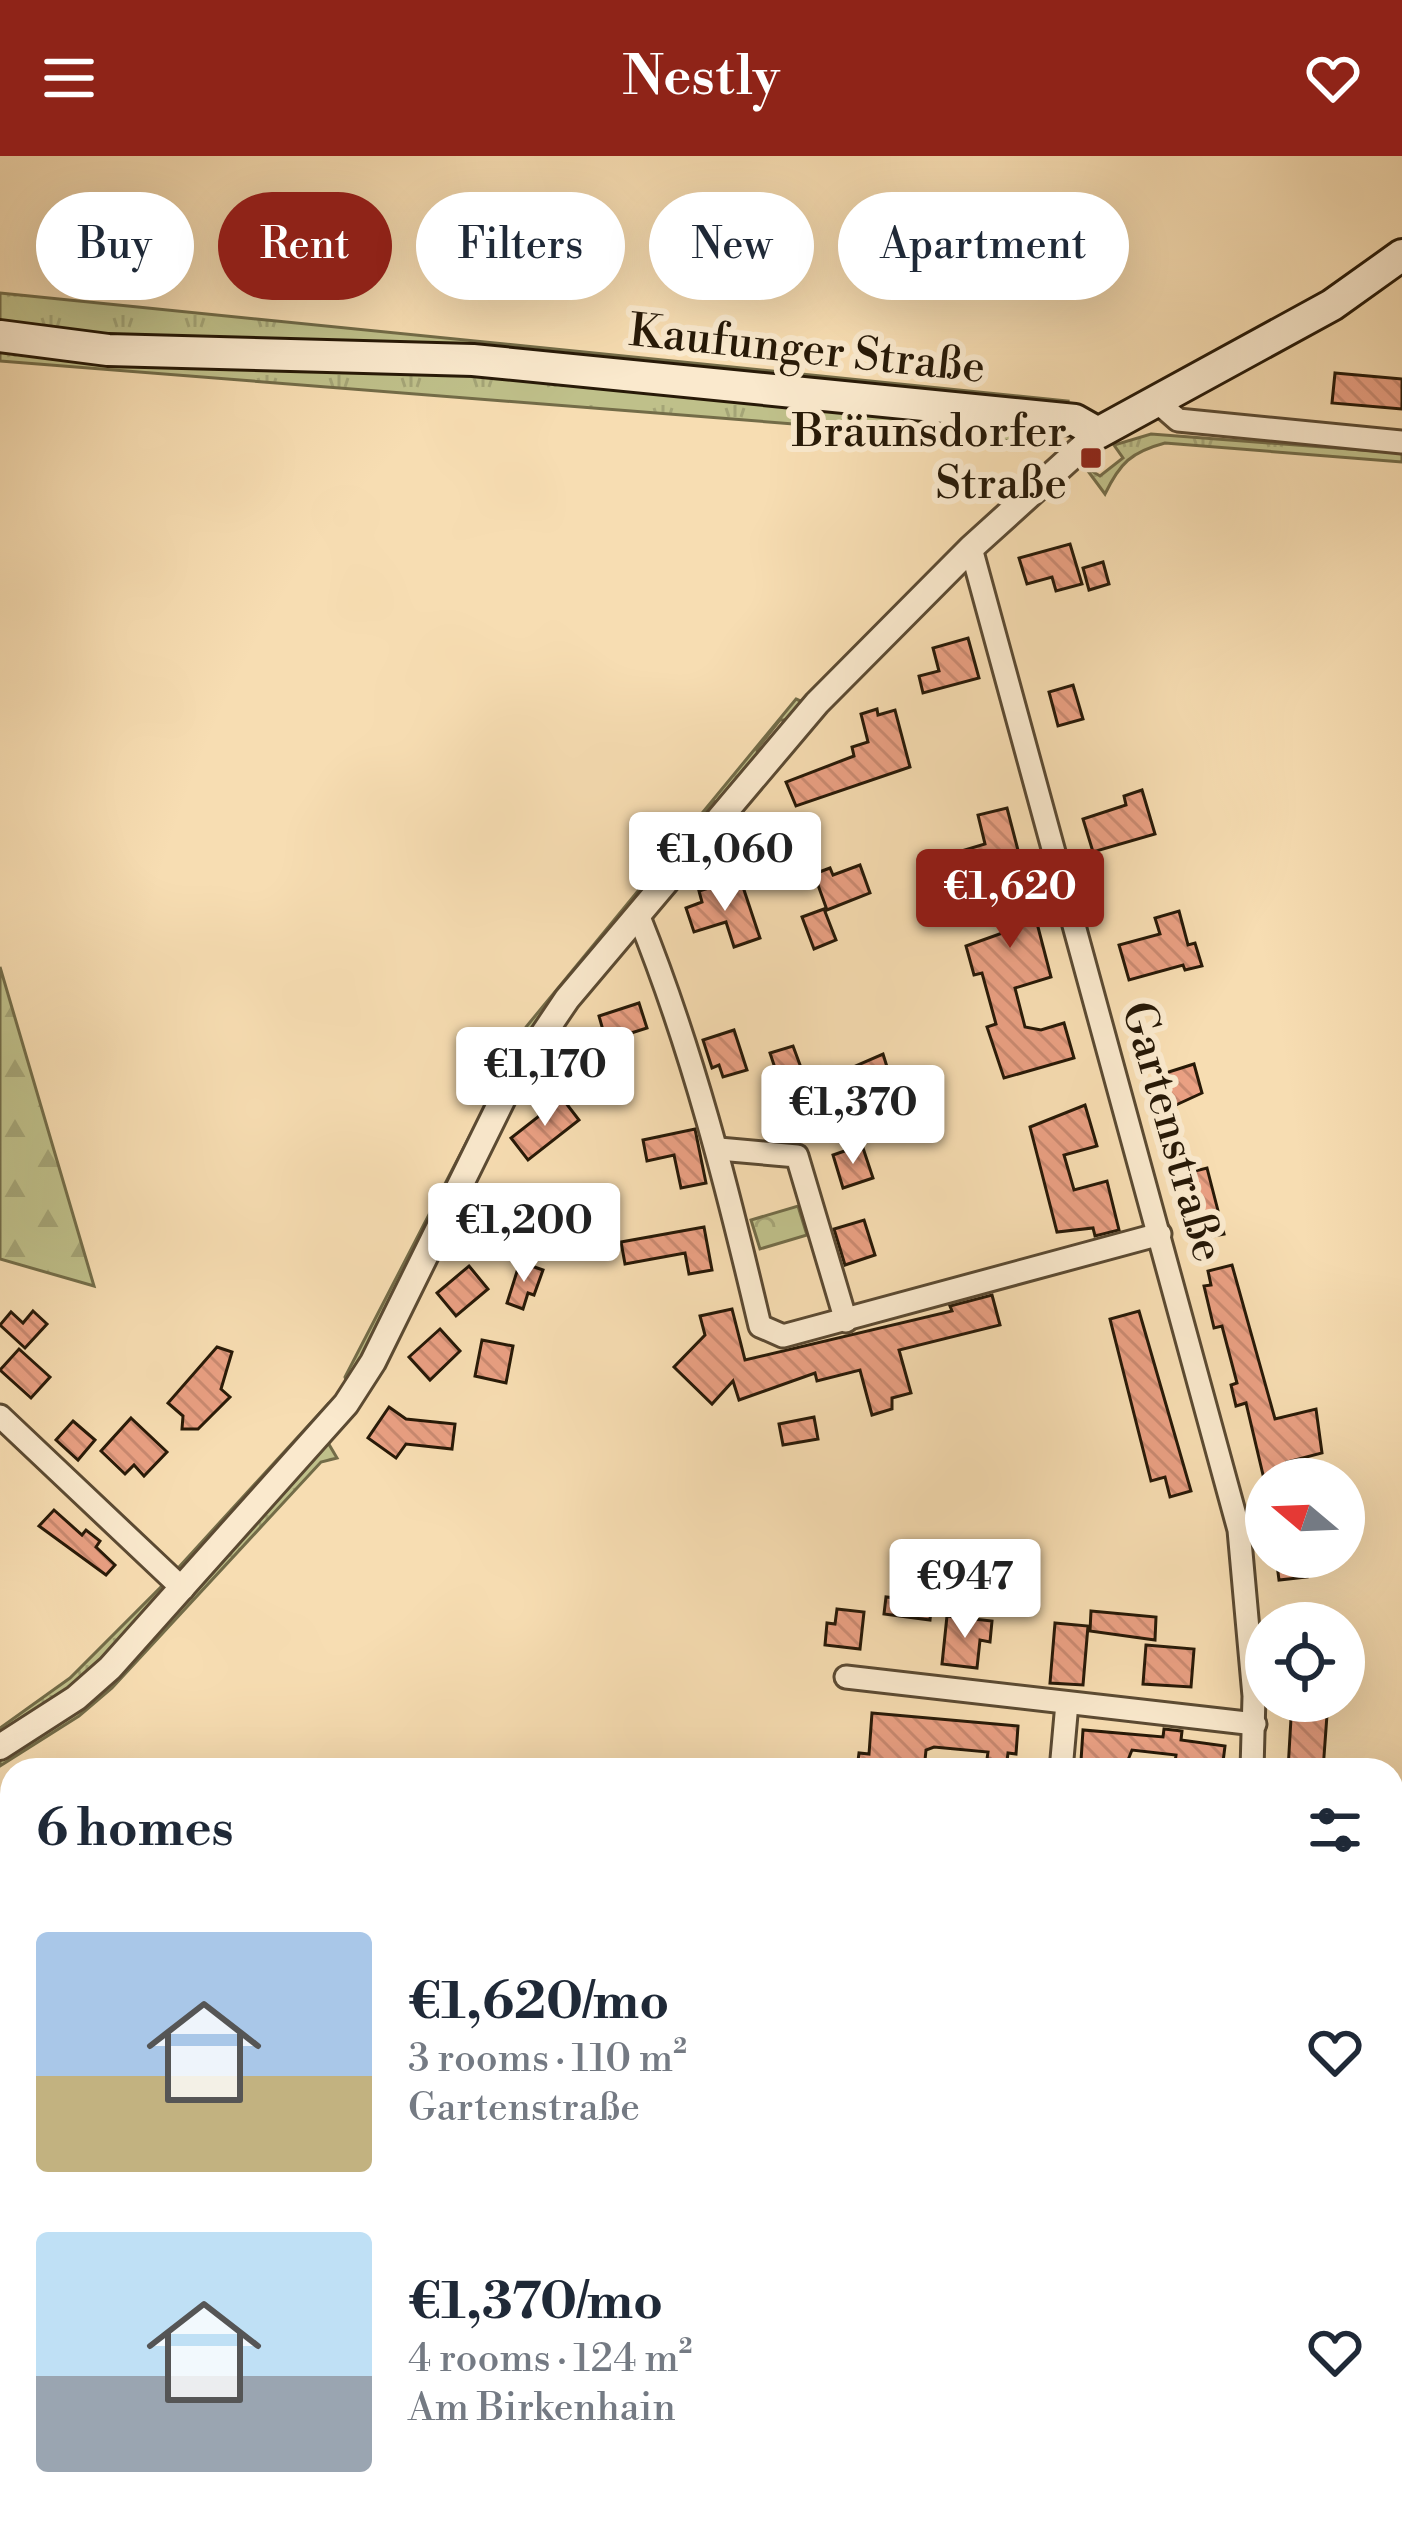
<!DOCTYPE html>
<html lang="en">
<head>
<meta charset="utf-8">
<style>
  :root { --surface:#fff; --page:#f6f6f7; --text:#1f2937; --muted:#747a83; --accent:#8f2418 }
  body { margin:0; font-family:"Libre Bodoni",serif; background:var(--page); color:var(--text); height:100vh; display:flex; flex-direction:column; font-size:45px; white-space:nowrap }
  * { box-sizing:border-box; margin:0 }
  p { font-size:39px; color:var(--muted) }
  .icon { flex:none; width:66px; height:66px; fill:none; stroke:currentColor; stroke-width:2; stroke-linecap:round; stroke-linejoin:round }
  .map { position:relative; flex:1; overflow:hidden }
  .drawer { position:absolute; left:0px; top:1602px; width:1404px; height:771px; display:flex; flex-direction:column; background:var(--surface); border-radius:36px 36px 0 0; box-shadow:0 12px 48px #0002 }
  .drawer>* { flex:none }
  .top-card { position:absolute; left:36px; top:36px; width:1332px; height:108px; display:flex; gap:24px }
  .needle { width:78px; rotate:289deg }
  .controls { position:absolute; left:1245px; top:1302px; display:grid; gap:24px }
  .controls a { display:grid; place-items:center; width:120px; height:120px; border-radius:50%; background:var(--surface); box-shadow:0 12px 48px #0002; font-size:60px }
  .price { position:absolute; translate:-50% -102px; padding:0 27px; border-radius:12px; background:#fff; color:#222; font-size:39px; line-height:78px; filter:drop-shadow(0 3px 6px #0008) }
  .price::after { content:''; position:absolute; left:50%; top:72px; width:36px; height:27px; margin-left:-18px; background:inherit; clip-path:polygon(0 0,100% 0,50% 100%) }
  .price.active { background:var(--accent); color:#fff }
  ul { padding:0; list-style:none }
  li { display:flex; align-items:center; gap:36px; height:300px; padding:0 36px }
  li span { display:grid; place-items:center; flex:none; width:336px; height:240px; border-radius:12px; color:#555 }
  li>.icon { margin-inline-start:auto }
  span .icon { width:144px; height:144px; fill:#fffc; stroke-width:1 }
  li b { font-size:51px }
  h2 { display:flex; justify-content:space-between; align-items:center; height:144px; padding:0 36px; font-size:51px }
  .tag { padding:0 42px; border-radius:54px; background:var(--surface); box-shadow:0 12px 48px #0002; font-size:42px; line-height:108px }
  .tag.active { background:var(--accent); color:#fff }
  header { display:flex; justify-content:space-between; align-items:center; height:156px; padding:0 36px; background:var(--accent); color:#fff; font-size:54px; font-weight:600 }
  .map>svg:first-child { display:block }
</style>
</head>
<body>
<header><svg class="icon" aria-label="menu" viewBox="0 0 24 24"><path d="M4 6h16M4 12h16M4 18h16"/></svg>Nestly<svg class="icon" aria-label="heart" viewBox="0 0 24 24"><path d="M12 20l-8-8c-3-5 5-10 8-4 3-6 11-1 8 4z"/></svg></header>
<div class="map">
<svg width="1402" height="2371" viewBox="0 0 1402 2371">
  <defs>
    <pattern id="grass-tufts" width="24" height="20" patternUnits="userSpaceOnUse" patternTransform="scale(3)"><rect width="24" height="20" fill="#bfc08a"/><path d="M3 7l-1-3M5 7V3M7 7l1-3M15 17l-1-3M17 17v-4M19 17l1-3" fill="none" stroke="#a4a476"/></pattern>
    <pattern id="forest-firs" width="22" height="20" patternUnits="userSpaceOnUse" patternTransform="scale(3)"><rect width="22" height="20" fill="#bfc08a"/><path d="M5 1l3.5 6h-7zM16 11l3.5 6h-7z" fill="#a4a476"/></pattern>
    <pattern id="park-crowns" width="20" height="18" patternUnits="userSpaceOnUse" patternTransform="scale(3)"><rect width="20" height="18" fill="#bfc08a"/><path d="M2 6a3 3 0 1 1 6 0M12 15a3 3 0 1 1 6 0" fill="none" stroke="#a4a476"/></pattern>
    <pattern id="building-back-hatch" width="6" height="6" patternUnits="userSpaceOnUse" patternTransform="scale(3)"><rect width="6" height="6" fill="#eaa083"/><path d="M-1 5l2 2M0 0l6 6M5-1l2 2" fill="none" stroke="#c98970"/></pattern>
  </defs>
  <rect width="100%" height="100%" fill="#f7ddb2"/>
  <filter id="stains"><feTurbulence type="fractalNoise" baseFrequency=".00167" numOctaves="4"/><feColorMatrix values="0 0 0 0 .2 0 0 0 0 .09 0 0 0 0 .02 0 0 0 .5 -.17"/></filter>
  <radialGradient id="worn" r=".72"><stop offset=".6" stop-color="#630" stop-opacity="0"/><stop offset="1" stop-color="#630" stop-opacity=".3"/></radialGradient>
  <g fill="url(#grass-tufts)" stroke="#736c48" stroke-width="3">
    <path d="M0,137L1068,245L1059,289L0,205Z"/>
    <path d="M1151,278L1402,297V306L1165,287C1131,296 1120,307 1105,338L1085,311L1100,320L1123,302L1114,289Z"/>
    <path d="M796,543L803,546L789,564H780L757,593L758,602L723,645L713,646L679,687V697L552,846L515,898L348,1229L345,1221L526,871Z"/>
    <path d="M327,1249V1257L183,1414L179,1411Z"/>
    <path d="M327,1285L337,1302L321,1306L112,1532L79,1560L0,1610V1602Z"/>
    <path d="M161,1431L166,1439L79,1528L0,1581V1572L70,1522Z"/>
    <path d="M1185,2361H1313L1324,2371H1180Z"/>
  </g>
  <path fill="url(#forest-firs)" stroke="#736c48" stroke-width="3" d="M0,811L94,1130L0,1103Z"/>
  <path fill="url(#park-crowns)" stroke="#736c48" stroke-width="3" d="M798,1050L807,1079L760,1093L751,1064Z"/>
  <g fill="url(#building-back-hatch)" stroke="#271907" stroke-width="3">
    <path d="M1335,217L1402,223V253L1332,247Z"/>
    <path d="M1070,388L1082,428L1056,435L1052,421L1027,428L1019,402Z"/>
    <path d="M1103,406L1109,428L1089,434L1083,412Z"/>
    <path d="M968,482L979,522L923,537L919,520L939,515L933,492Z"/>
    <path d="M1073,529L1083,563L1058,570L1049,536Z"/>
    <path d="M877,553L878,559L895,554L910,611L796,650L786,626L854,600L852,591L868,586L861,558Z"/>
    <path d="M1142,634L1155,678L1093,696L1083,663L1126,649L1124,640Z"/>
    <path d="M1007,652L1051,821L1015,832L1025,871L1041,874L1064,867L1074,902L1004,922L987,871L996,868L982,817L974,819L966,790L1008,775L998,734L970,741L958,696L985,688L978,659Z"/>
    <path d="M783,663L791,684L750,700L741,680Z"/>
    <path d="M860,709L870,737L827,754L814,718L830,712L833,719Z"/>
    <path d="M722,728L725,737L743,731L760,782L734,791L726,766L694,776L686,752L702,746L699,735Z"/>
    <path d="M824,753L836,784L814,793L802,761Z"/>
    <path d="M1179,755L1188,789L1195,787L1202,810L1185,814L1183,809L1129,824L1119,789L1160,778L1155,762Z"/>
    <path d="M639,847L647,872L606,885L599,860Z"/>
    <path d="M734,874L747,914L723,921L719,909L712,912L703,884Z"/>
    <path d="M793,890L806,925L782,933L770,897Z"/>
    <path d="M883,898L893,930L846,946L837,918Z"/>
    <path d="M1194,908L1202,937L1165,954L1156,920Z"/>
    <path d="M562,942L579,964L528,1004L511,982Z"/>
    <path d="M1085,949L1097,990L1064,999L1074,1034L1107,1025L1119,1074L1095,1080L1093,1072L1057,1076L1030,971Z"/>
    <path d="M695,973L706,1027L681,1032L674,999L647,1005L643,984Z"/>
    <path d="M862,989L873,1022L843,1032L833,999Z"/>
    <path d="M1207,1012L1224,1078L1192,1084L1178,1032L1194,1028L1191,1016Z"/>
    <path d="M509,1036L528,1059L488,1093L469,1070Z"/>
    <path d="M544,1048L569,1056L560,1083L536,1075Z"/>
    <path d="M864,1064L875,1099L845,1109L834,1073Z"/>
    <path d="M704,1071L712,1114L689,1118L685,1097L625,1108L621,1086Z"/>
    <path d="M520,1106L543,1114L534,1139L528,1137L523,1153L507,1147Z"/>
    <path d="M1232,1109L1275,1263L1316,1253L1322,1297L1287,1306L1292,1323H1264L1246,1247L1236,1250L1231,1229L1237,1227L1222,1170L1214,1172L1204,1130L1211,1129L1208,1115Z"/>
    <path d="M469,1110L488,1133L456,1160L437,1137Z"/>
    <path d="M992,1139L1000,1169L899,1194L911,1237L892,1242V1253L872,1259L860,1214L817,1225L815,1217L739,1244L733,1225L712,1248L674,1211L705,1179L700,1160L732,1153L745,1204L952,1155L950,1150Z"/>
    <path d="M33,1155L47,1168L25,1192L0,1169L11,1156L23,1167Z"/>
    <path d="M1139,1155L1191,1335L1170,1341L1165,1321L1151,1325L1110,1163Z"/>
    <path d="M440,1173L460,1195L430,1224L409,1201Z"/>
    <path d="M482,1184L513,1190L506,1227L475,1220Z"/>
    <path d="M217,1191L232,1196L221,1233L230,1241L198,1273H182L183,1260L168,1247Z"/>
    <path d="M19,1193L50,1221L31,1242L0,1214Z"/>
    <path d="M389,1251L406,1263L455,1268L452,1293L406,1288L396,1302L368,1282Z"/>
    <path d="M814,1261L818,1283L783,1289L779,1268Z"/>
    <path d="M131,1262L167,1296L144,1320L134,1309L125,1318L101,1295Z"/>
    <path d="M73,1265L95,1284L78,1304L56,1284Z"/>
    <path d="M54,1354L82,1379L86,1374L100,1385L96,1391L115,1409L106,1419L39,1370Z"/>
    <path d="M1276,1401H1304L1307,1421L1279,1424Z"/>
    <path d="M914,1433L933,1434L930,1464L884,1458L886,1441L913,1444Z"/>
    <path d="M837,1453L864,1456L860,1493L825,1489L827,1467L835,1468Z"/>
    <path d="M1091,1455L1156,1461L1155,1484L1090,1475Z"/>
    <path d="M947,1460L992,1465L990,1486L980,1484L977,1512L942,1508Z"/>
    <path d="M1055,1467L1088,1470L1083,1529L1050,1527Z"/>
    <path d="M1146,1489L1194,1493L1191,1531L1143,1528Z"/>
    <path d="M1292,1545H1328L1323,1614H1288Z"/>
    <path d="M872,1557L1018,1570L1016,1598L1008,1597L1007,1605L987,1603L988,1596L934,1591L926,1594L924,1614L857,1613L859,1597L869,1598Z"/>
    <path d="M1164,1573L1182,1575L1181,1584L1225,1590L1222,1614H1174L1176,1599L1132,1594L1126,1609L1081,1605L1083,1574L1163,1581Z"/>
  </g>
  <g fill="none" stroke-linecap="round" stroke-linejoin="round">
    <defs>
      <g id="minor">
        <path d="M1154,243L1178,264L1402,286"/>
        <path d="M971,392L1239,1374L1254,1540L1252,1614"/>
        <path d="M639,761C693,895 727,1030 760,1170L783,1180L1160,1078"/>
        <path d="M719,993L797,1000L846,1165"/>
        <path d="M0,1260L183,1433"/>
        <path d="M846,1521L1255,1568"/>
        <path d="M1061,1614L1067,1547"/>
        <path d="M1036,2371L1041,2361"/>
      </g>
      <path id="tertiary" d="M0,1591L76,1542L110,1512L346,1248L373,1206L511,926L567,843L817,547L971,392L1098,277"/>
      <path id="secondary" d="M0,180L108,194L473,204L1075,264L1098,277L1332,149L1402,99"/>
    </defs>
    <use href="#minor" stroke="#5b4a32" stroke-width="27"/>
    <use href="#tertiary" stroke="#5b4a32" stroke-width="30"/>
    <use href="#secondary" stroke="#271907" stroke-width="36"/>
    <use href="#minor" stroke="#fae9cd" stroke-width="21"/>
    <use href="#tertiary" stroke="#fae9cd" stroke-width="24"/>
    <use href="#secondary" stroke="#fae9cd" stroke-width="30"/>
  </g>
  <rect fill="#8f2418" stroke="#fae9cd" stroke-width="4.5" x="1079" y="290" width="24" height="24" rx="6"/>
  <g text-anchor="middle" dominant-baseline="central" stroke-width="12" stroke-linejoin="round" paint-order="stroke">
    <g font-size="45" fill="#271907" stroke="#fae9cd">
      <text transform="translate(807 194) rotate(6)">Kaufunger Straße</text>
      <text transform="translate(1172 976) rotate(74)">Gartenstraße</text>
    </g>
    <g font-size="45" fill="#271907" stroke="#fae9cd" text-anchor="end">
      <text x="1067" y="276">Bräunsdorfer<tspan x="1067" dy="52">Straße</tspan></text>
    </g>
  </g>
  <rect width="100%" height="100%" filter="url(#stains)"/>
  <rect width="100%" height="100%" fill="url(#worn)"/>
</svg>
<div class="controls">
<a><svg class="needle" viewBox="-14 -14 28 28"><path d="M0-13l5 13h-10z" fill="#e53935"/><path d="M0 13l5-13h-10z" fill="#747a83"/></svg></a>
<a><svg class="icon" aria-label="locate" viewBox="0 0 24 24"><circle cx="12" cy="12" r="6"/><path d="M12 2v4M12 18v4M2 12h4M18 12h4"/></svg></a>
</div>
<b class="price" style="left:725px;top:758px">€1,060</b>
<b class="price active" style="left:1010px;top:795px">€1,620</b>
<b class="price" style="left:545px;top:973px">€1,170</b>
<b class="price" style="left:853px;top:1011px">€1,370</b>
<b class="price" style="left:524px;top:1129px">€1,200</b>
<b class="price" style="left:965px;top:1485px">€947</b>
<div class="top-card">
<a class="tag">Buy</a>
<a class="tag active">Rent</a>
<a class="tag">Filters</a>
<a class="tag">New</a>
<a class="tag">Apartment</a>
</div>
<section class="drawer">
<h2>6 homes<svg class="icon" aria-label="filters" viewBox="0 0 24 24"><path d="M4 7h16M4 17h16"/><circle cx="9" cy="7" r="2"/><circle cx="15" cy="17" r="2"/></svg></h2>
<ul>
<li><span style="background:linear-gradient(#a9c7e8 60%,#c2b280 0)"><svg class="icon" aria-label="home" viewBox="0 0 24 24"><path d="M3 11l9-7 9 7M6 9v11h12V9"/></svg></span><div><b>€1,620/mo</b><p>3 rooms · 110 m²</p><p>Gartenstraße</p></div><svg class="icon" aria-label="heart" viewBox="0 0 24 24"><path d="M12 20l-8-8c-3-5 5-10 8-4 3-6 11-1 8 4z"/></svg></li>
<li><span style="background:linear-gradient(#bfe0f5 60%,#9aa5b1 0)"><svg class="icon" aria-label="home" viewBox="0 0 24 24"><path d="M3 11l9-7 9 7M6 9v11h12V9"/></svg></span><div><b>€1,370/mo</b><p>4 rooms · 124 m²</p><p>Am Birkenhain</p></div><svg class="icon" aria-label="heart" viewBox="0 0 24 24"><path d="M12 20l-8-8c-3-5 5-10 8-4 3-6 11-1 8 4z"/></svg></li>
</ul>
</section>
</div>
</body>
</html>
